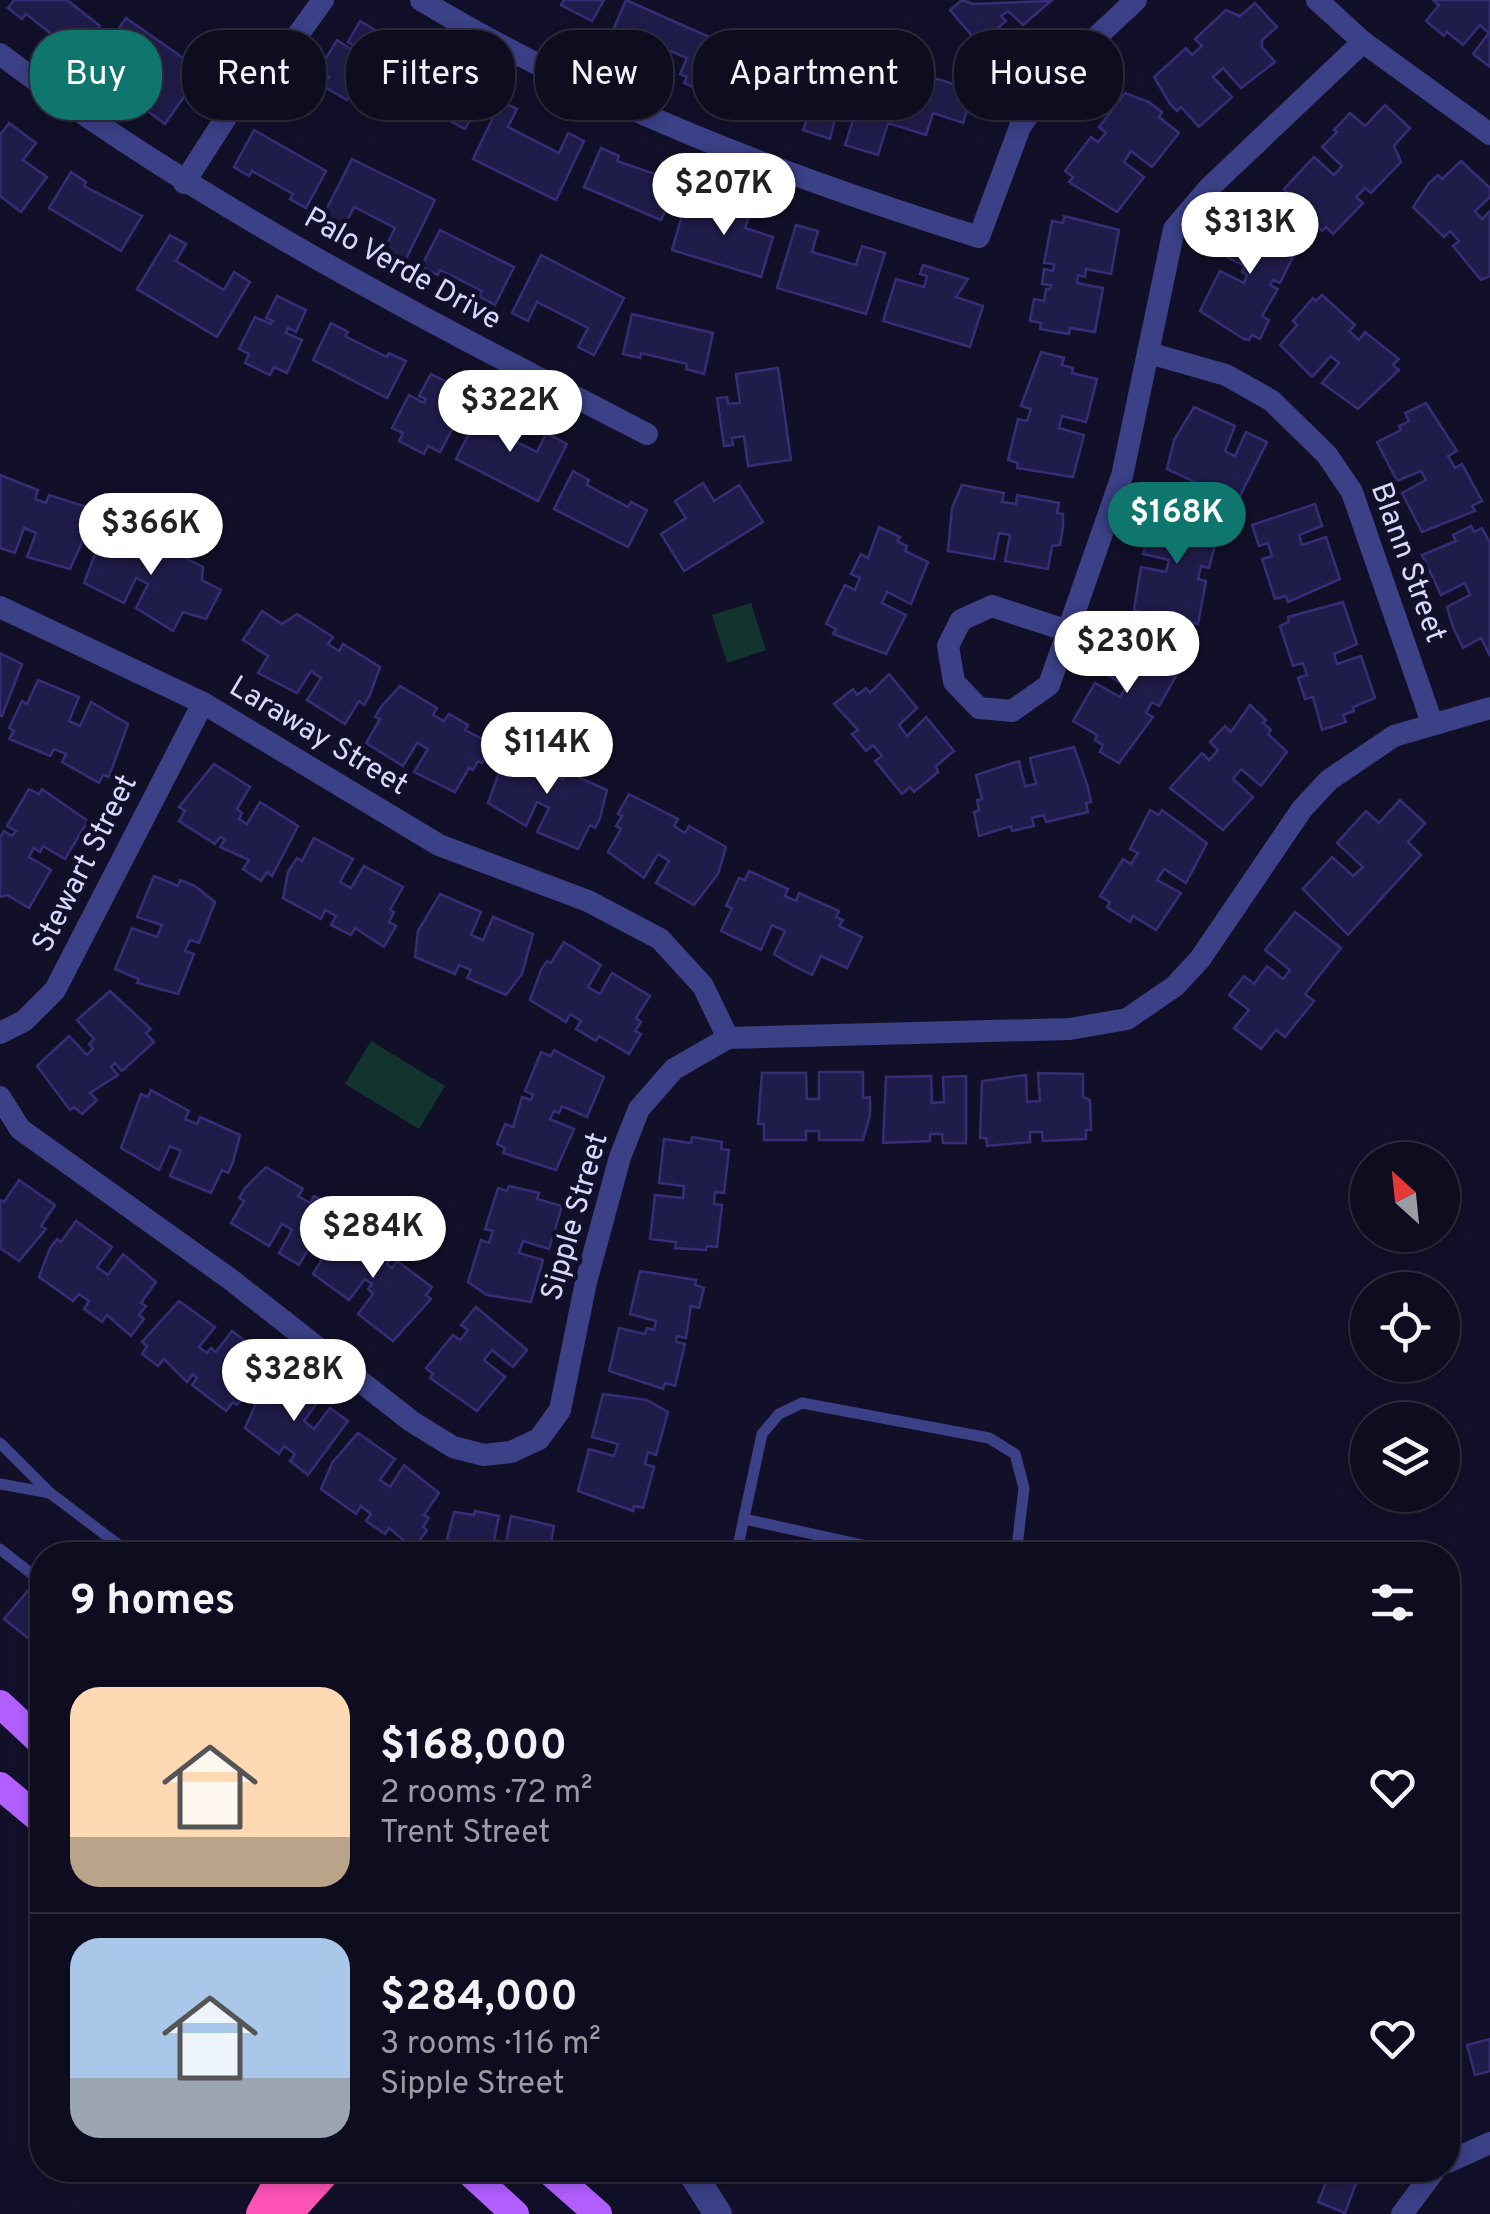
<!DOCTYPE html>
<html lang="en">
<head>
<meta charset="utf-8">
<style>
  :root { --surface:#0e0c1f; --page:#1c1a2c; --text:#f1f3f6; --muted:#9b9ba4; --line:#2e2c3d; --accent:#0f766e }
  body { margin:0; font-family:Overpass,sans-serif; background:var(--page); color:var(--text); height:100vh; display:flex; flex-direction:column; font-size:38px; white-space:nowrap }
  * { box-sizing:border-box; margin:0 }
  p { font-size:32px; color:var(--muted) }
  .icon { flex:none; width:55px; height:55px; fill:none; stroke:currentColor; stroke-width:2; stroke-linecap:round; stroke-linejoin:round }
  .map { position:relative; flex:1; overflow:hidden }
  .drawer { position:absolute; left:30px; top:1542px; width:1430px; height:640px; display:flex; flex-direction:column; background:var(--surface); border-radius:40px; box-shadow:0 5px 15px #0003,0 0 0 2px var(--line) }
  .drawer>* { flex:none }
  .hud { position:absolute; left:30px; top:30px; width:1430px; height:90px; display:flex; gap:20px }
  .needle { width:65px; rotate:333deg }
  .buttons { position:absolute; left:1350px; top:1142px; display:grid; gap:20px }
  .buttons a { display:grid; place-items:center; width:110px; height:110px; border-radius:50%; background:var(--surface); box-shadow:0 5px 15px #0003,0 0 0 2px var(--line); font-size:50px }
  .price { position:absolute; translate:-50% -85px; padding:0 22px; border-radius:35px; background:#fff; color:#222; font-size:32px; line-height:65px; filter:drop-shadow(0 2px 5px #0008) }
  .price::after { content:''; position:absolute; left:50%; top:60px; width:30px; height:22px; margin-left:-15px; background:inherit; clip-path:polygon(0 0,100% 0,50% 100%) }
  .price.selected { background:var(--accent); color:#fff }
  ul { padding:0; list-style:none }
  li { display:flex; align-items:center; gap:30px; height:250px; padding:0 40px }
  li+li { border-top:2px solid var(--line) }
  li span { display:grid; place-items:center; flex:none; width:280px; height:200px; border-radius:30px; color:#555 }
  li>.icon { margin-inline-start:auto }
  span .icon { width:120px; height:120px; fill:#fffc; stroke-width:1 }
  li b { font-size:42px }
  h2 { display:flex; justify-content:space-between; align-items:center; height:120px; padding:0 40px; font-size:42px }
  .pill { padding:0 35px; border-radius:40px; background:var(--surface); box-shadow:0 5px 15px #0003,0 0 0 2px var(--line); font-size:35px; line-height:90px }
  .pill.selected { background:var(--accent); color:#fff }
  .map>svg:first-child { display:block }
</style>
</head>
<body>
<div class="map">
<svg width="1490" height="2214" viewBox="0 0 1490 2214">
  <rect width="100%" height="100%" fill="#121029"/>
  <g fill="#13332e">
    <path d="M751,603L766,650L727,663L712,615Z"/>
    <path d="M371,1041L445,1086L419,1129L345,1084Z"/>
  </g>
  <g fill="#201c4a" stroke="#352e76" stroke-width="2.5">
    <path d="M14,0H67L100,26L74,59L59,47L63,43L26,14L22,19L8,8Z"/>
    <path d="M564,0H604L592,21L561,5Z"/>
    <path d="M626,0L725,44L704,92L684,83L687,77L680,74L687,58L642,39L632,62L605,49Z"/>
    <path d="M962,0L973,4L1051,1L1023,25L1008,11L1001,16L1006,21L979,44L950,10Z"/>
    <path d="M1433,0H1490V67L1473,54L1489,33L1480,25L1463,45L1447,32L1444,36L1426,21L1439,5Z"/>
    <path d="M1255,3L1277,27L1262,40V47L1275,62L1241,88L1223,68L1213,77L1232,97L1199,127L1181,107L1177,111L1170,104L1154,77L1186,48L1192,55L1202,46L1195,39L1226,10L1240,16Z"/>
    <path d="M126,18L202,71L165,124L146,110L158,93L121,67L108,84L89,71Z"/>
    <path d="M360,21L388,38L376,59L367,58L382,67L363,99L352,92L347,100L323,86L329,77L318,71L337,40L352,50L354,46L348,42Z"/>
    <path d="M412,52L428,61L425,66L485,93L465,129L392,89Z"/>
    <path d="M747,53L843,88L830,139L803,130L810,111L758,93L751,111L725,101Z"/>
    <path d="M921,74L973,90L963,123L933,113L926,135L888,123L878,155L845,145L862,93L910,106Z"/>
    <path d="M1125,93L1149,102L1162,112L1159,117L1179,133L1152,167L1131,151L1124,162L1144,177L1117,212L1069,182L1073,177L1065,171L1091,137L1098,142L1106,133L1099,127Z"/>
    <path d="M501,101L517,109L508,127L559,153L568,133L584,141L556,200L473,159Z"/>
    <path d="M1385,105L1410,128L1394,146L1401,162L1371,193L1365,188L1356,197L1363,203L1333,234L1326,227L1322,231L1284,189L1314,157L1334,175L1342,166L1322,147L1337,132L1334,130L1350,113L1365,126Z"/>
    <path d="M9,123L36,143L23,160L47,177L21,212L0,196V135Z"/>
    <path d="M254,130L326,171L306,208L290,199L293,194L252,171L249,176L234,167Z"/>
    <path d="M601,148L619,156L617,161L678,182L661,220L584,187Z"/>
    <path d="M352,159L435,200L406,259L385,248L395,228L354,207L344,227L323,216Z"/>
    <path d="M1461,161L1490,188V197L1475,211L1482,219L1490,211V276L1481,280L1453,246L1459,241L1450,231L1444,237L1413,207L1429,183L1438,175L1442,179Z"/>
    <path d="M71,172L86,182L84,186L142,216L121,251L49,208Z"/>
    <path d="M719,197L752,207L745,228L773,237L761,277L672,250L684,209L713,218Z"/>
    <path d="M1240,214L1293,235L1291,241L1299,245L1280,283L1273,280L1270,285L1278,289L1262,316L1269,320L1260,339L1252,335L1249,340L1244,339L1200,311L1220,271L1244,283L1247,275L1242,272L1245,266L1220,254Z"/>
    <path d="M1064,216L1119,230L1111,274L1086,269L1085,277L1078,275L1077,283L1103,288L1095,332L1070,328L1069,334L1040,329L1041,323L1030,321L1034,299L1044,301L1046,289H1050L1051,285L1042,284L1044,269L1053,271L1054,264L1044,263L1052,221L1063,223Z"/>
    <path d="M796,225L818,231L812,252L856,265L862,246L885,253L866,314L777,288Z"/>
    <path d="M440,230L514,267L495,305L479,296L482,291L440,270L438,275L421,267Z"/>
    <path d="M170,235L186,244L176,261L224,290L234,272L250,282L217,337L137,289Z"/>
    <path d="M541,255L624,298L594,355L578,347L588,328L537,302L528,321L512,313Z"/>
    <path d="M923,265L968,279L956,297L983,306L970,347L883,321L896,279L924,287L927,276L920,274Z"/>
    <path d="M1322,295L1355,325L1349,331L1359,340L1365,332L1399,359L1393,365L1399,370L1358,409L1322,383L1339,363L1331,356L1312,377L1280,345L1297,325L1293,321L1313,298L1316,301Z"/>
    <path d="M277,296L306,310L296,332L288,328L286,333L302,340L287,373L274,367L270,375L245,363L249,354L239,349L255,317L271,324L273,321L266,318Z"/>
    <path d="M632,314L713,333L704,374L686,369L687,364L641,353L640,358L623,354Z"/>
    <path d="M331,323L348,332L345,336L387,357L389,353L406,361L387,398L313,360Z"/>
    <path d="M1041,352L1064,358L1062,365L1073,368L1072,373L1097,379L1086,422L1062,416L1059,428L1084,435L1073,477L1017,468L1018,463L1008,460L1018,419L1027,421L1031,409L1021,406Z"/>
    <path d="M778,368L791,460L748,466L744,436L732,438L733,445L724,446L717,398L727,397L728,404L740,403L736,374Z"/>
    <path d="M431,374L460,389L448,411H439L457,420L440,452L428,446L424,454L399,441L403,433L392,428L409,395L424,403L426,399L419,396Z"/>
    <path d="M485,402L506,413L497,432L537,452L546,433L567,444L538,501L456,459Z"/>
    <path d="M1426,403L1457,451L1448,456L1455,468L1462,464L1482,501L1472,506L1475,511L1422,532L1402,493L1426,480L1421,471L1397,481L1377,442L1401,430L1399,426L1409,421L1405,413Z"/>
    <path d="M1194,407L1235,426L1225,451L1235,456L1246,432L1267,442L1237,502L1167,469L1174,440Z"/>
    <path d="M573,471L589,480L587,485L628,507L631,502L647,510L628,547L554,509Z"/>
    <path d="M0,475L38,490L35,499L46,503L49,495L90,508L88,516L93,518L70,569L27,557L36,533L24,528L15,553L0,548Z"/>
    <path d="M703,483L714,501L739,485L763,522L684,571L661,534L686,518L675,501Z"/>
    <path d="M962,485L1004,493L1002,502L1016,504L1017,495L1059,503L1057,513L1063,514V527L1060,545L1052,546L1048,569L1005,561L1010,535L999,533L994,559L948,551L952,508Z"/>
    <path d="M1315,504L1322,526L1299,535L1302,545L1326,537L1340,579L1288,602L1286,596L1275,599L1262,559L1272,556L1268,543L1259,546L1252,525Z"/>
    <path d="M1156,511L1214,519L1213,525L1220,526L1209,568L1201,566L1198,579L1206,581L1198,624L1190,622L1189,627L1134,610L1141,567L1166,572L1169,560L1143,554Z"/>
    <path d="M114,524L152,543L149,550L160,556L165,548L203,567L202,580L221,590L206,619L183,612L173,631L136,608L148,584L136,578L124,603L84,583L104,531L109,533Z"/>
    <path d="M1471,526L1474,532L1482,528L1490,543V656L1481,638L1463,648L1453,627L1447,607L1470,595L1465,583L1441,595L1422,555L1456,541L1453,535Z"/>
    <path d="M879,527L900,537L897,541L907,546L905,551L928,562L911,604L887,592L882,603L906,615L886,654L833,634L836,629L826,624L845,585L855,590L860,578L851,574L861,554L868,558Z"/>
    <path d="M1343,602L1357,644L1334,654L1337,664L1361,656L1375,698L1353,707L1354,711L1343,715L1346,722L1322,730L1313,697L1305,699L1298,678L1307,675L1303,663L1293,666L1280,626L1289,622L1288,617Z"/>
    <path d="M262,611L282,624L297,614L333,637L328,644L339,651L343,644L380,667L370,695L364,705L359,701L345,724L307,700L321,678L311,671L297,693L258,673L268,656L243,640Z"/>
    <path d="M1123,634L1160,650L1176,659L1173,664L1180,669L1159,706L1152,702L1146,713L1153,717L1119,763L1100,752L1103,745L1095,740L1097,735L1073,721L1095,683L1120,697L1126,686L1102,672Z"/>
    <path d="M0,653L22,664L2,716L0,715Z"/>
    <path d="M889,674L917,708L899,725L907,736L926,717L954,751L936,766L938,772L914,792L910,787L902,794L875,761L882,756L873,745L866,751L852,734L858,730L834,704L853,689L857,695L866,688L870,693Z"/>
    <path d="M38,680L79,697L69,721L80,726L91,702L128,724L109,777L103,775L99,783L62,762L66,754L54,749L50,756L9,739L14,731L9,728L22,701L27,704Z"/>
    <path d="M400,686L437,708L433,715L444,721L449,714L468,725L465,730L494,745L482,763L478,761L473,770L469,768L455,792L414,772L428,749L417,743L403,766L366,743L380,719L375,717L381,707Z"/>
    <path d="M1250,705L1266,720L1263,723L1271,730L1268,734L1287,752L1261,786L1241,769L1233,779L1253,797L1223,830L1170,788L1202,753L1209,760L1218,750L1210,742L1225,726L1231,732Z"/>
    <path d="M518,745L556,766L552,774L563,780L567,772L607,790L600,818L595,828L590,825L578,849L537,832L549,808L537,802L526,826L488,803L506,754Z"/>
    <path d="M1074,747L1087,784L1091,802L1086,803L1088,812L1046,822L1044,815L1032,818L1034,826L1012,831L1011,826L979,836L974,812L979,810L977,800L982,799L976,775L1019,761L1025,786L1036,784L1030,758Z"/>
    <path d="M214,764L250,787L237,809L242,813L239,819L247,824L260,802L298,826L272,876L267,872L261,881L243,869L249,860L220,847L225,839L220,837L215,844L179,821L185,811L179,807Z"/>
    <path d="M29,789L39,794L42,789L88,821L65,859L43,846L40,852L34,848L29,857L51,870L29,908L7,895L0,897V838L4,831L12,836L16,831L7,826Z"/>
    <path d="M629,794L678,819L674,826L685,833L689,826L726,847L718,874L694,905L656,883L669,861L658,854L644,878L608,852L621,829L616,826L622,816L618,814Z"/>
    <path d="M1400,800L1425,823L1408,842L1421,855L1348,935L1303,889L1332,857L1353,876L1363,867L1337,843L1366,811L1379,823Z"/>
    <path d="M1150,810L1159,815L1162,810L1207,843L1186,883L1164,869L1157,880L1181,893L1156,930L1133,916L1130,922L1107,907L1110,902L1100,896L1123,859L1131,864L1138,853L1130,849Z"/>
    <path d="M314,838L353,859L340,882L351,888L364,866L403,887L390,910L394,912L389,922L396,926L384,947L355,928L351,935L331,925L336,916L325,910L321,919L283,898L288,872L297,858L302,861Z"/>
    <path d="M749,871L788,889L785,896L796,901L799,893L839,911L836,917L843,920L839,926L862,937L847,968L821,956L812,975L792,965L774,954L785,931L772,925L761,950L721,931L732,908L726,906L739,878L745,880Z"/>
    <path d="M154,876L178,886L180,880L195,886L215,902L199,943L190,940L185,951L194,954L178,994L137,983L139,979L115,969L132,928L157,937L162,925L137,917Z"/>
    <path d="M440,894L481,912L471,935L483,940L493,917L533,934L522,974L506,995L467,978L471,970L459,965L455,974L415,957L418,931Z"/>
    <path d="M1295,912L1341,948L1305,994L1314,1001L1285,1037L1276,1030L1261,1049L1234,1028L1249,1010L1229,995L1244,976L1254,984L1267,966L1283,979L1290,970L1265,950Z"/>
    <path d="M564,942L601,965L588,987L600,994L612,973L650,996L636,1018L641,1022L635,1031L641,1034L629,1054L599,1036L596,1041L576,1029L581,1021L570,1014L566,1022L530,1000L541,970L547,961L551,963Z"/>
    <path d="M110,991L151,1029L146,1033L154,1042L122,1071L115,1063L111,1067L118,1075L90,1093L97,1100L82,1114L74,1107L70,1110L37,1066L69,1036L87,1055L93,1049L89,1044L94,1039L77,1020Z"/>
    <path d="M554,1050L604,1077L587,1117L562,1106L559,1113L554,1111L550,1119L574,1129L556,1170L503,1153L505,1148L497,1144L505,1124L513,1127L522,1097L531,1100L533,1095L525,1091L541,1052L551,1056Z"/>
    <path d="M819,1072H863V1098L870,1097V1115L863,1140H819V1131H806V1140H764V1124H758L762,1073H806L807,1099H819Z"/>
    <path d="M1038,1073L1083,1074V1097L1090,1100L1091,1130H1086V1139L1043,1141L1042,1132H1030V1142L987,1146L986,1138H980L982,1081L1026,1075L1027,1102L1040,1101Z"/>
    <path d="M931,1076L932,1103L944,1102L943,1077L966,1076V1143H943L942,1134H930V1141L883,1143L886,1077Z"/>
    <path d="M151,1090L189,1111L185,1119L197,1124L200,1117L240,1135L233,1162L228,1173L222,1170L211,1193L170,1176L181,1151L170,1146L159,1170L121,1148L141,1094L148,1097Z"/>
    <path d="M692,1137L722,1142L721,1149L729,1150L724,1193L715,1192L714,1204L722,1205L717,1247L707,1246L706,1250L675,1248L676,1242L650,1239L655,1195L683,1198L684,1186L659,1183L664,1139L691,1143Z"/>
    <path d="M266,1167L303,1189L298,1196L310,1203L314,1196L333,1207L299,1265L279,1253L292,1230L282,1224L269,1246L231,1223L244,1201L239,1198L245,1188Z"/>
    <path d="M19,1180L55,1205L41,1226L46,1229L19,1261L0,1248V1200L4,1202Z"/>
    <path d="M509,1186L539,1193L537,1199L562,1206L549,1249L523,1241L519,1253L543,1260L531,1302L487,1295L468,1282L481,1240L489,1243L493,1231L485,1229L498,1188L507,1191Z"/>
    <path d="M76,1221L112,1247L97,1267L108,1275L123,1254L156,1282L141,1303L146,1306L139,1315L144,1319L131,1336L107,1315L102,1322L84,1309L89,1301L79,1294L73,1301L39,1277L50,1248L57,1239L61,1242Z"/>
    <path d="M354,1221L370,1234L365,1241L392,1257L387,1264L392,1268L397,1261L432,1287L426,1295L431,1299L393,1341L358,1314L373,1294L368,1289L372,1284L365,1279L349,1300L313,1274L343,1225L348,1229Z"/>
    <path d="M640,1271L696,1280L695,1285L704,1288L699,1308L691,1306L686,1338L677,1336L676,1342L685,1344L675,1386L665,1383L663,1389L609,1371L619,1328L645,1334L647,1328L654,1330L656,1321L630,1314Z"/>
    <path d="M179,1301L215,1327L199,1347L207,1353L211,1348L216,1352L232,1331L267,1358L251,1378L256,1381L237,1405L233,1402L226,1411L192,1385L197,1378L193,1374L187,1382L164,1359L158,1366L142,1354L147,1346L142,1342Z"/>
    <path d="M476,1307L527,1350L513,1367L492,1350L484,1360L505,1377L477,1411L430,1378L433,1374L426,1368L453,1335L460,1340L468,1330L461,1325Z"/>
    <path d="M285,1374L319,1400L304,1421L314,1429L330,1408L348,1421L308,1475L290,1461L295,1454L284,1446L279,1454L245,1428L257,1401L265,1391L269,1394Z"/>
    <path d="M603,1394L647,1400L668,1412L656,1455L648,1452L645,1464L654,1467L643,1508L634,1506L633,1511L578,1491L589,1449L614,1456L618,1444L592,1437Z"/>
    <path d="M358,1433L395,1459L380,1480L390,1487L404,1465L439,1493L424,1515L429,1518L423,1527L427,1530L414,1549L389,1528L385,1534L366,1521L371,1514L361,1506L356,1514L321,1489L332,1463Z"/>
    <path d="M475,1511L499,1516L494,1540L506,1543L511,1516L554,1526L550,1549L555,1555H443L454,1512L474,1515Z"/>
    <path d="M31,1587L42,1596V1630L33,1642L4,1619Z"/>
    <path d="M1490,2039V2071L1475,2075L1467,2045Z"/>
    <path d="M1331,2170H1361L1345,2213L1318,2202Z"/>
  </g>
  <g fill="none" stroke-linecap="round" stroke-linejoin="round">
    <g stroke="#3b4087" stroke-width="11">
      <path d="M0,1443L50,1493L132,1555"/>
      <path d="M0,1484L50,1493"/>
      <path d="M744,1519L908,1555"/>
      <path d="M0,1549L42,1582"/>
      <path d="M736,1555L762,1434L779,1414L802,1403L989,1438L1015,1454L1024,1488L1016,1555"/>
    </g>
    <g stroke="#3b4087" stroke-width="22">
      <path d="M421,0C595,105 785,176 979,237L1020,127L1056,75L1136,0"/>
      <path d="M1317,0L1363,42L1490,134"/>
      <path d="M0,54C200,205 424,319 647,434"/>
      <path d="M184,183L232,108L284,54L323,0"/>
      <path d="M1149,353L1226,375L1272,401L1327,455L1352,492L1432,723"/>
      <path d="M0,607L203,703L439,845L588,901L660,939L703,986L728,1038"/>
      <path d="M1068,631L992,606L961,620L948,646L954,682L979,708L1012,711L1049,685L1122,476L1174,229L1209,188L1363,42"/>
      <path d="M0,1033L24,1021L55,990L203,703"/>
      <path d="M0,1097L20,1129L230,1279L411,1421L453,1447L484,1455L511,1452L539,1439L560,1410L586,1282L620,1157L639,1109L674,1069L728,1038L1070,1029L1127,1019L1175,986L1200,959L1302,809L1329,780L1394,736L1490,708"/>
      <path d="M1448,2162L1490,2143"/>
      <path d="M1402,2214L1435,2170"/>
    </g>
    <path stroke="#3b4087" stroke-width="28" d="M690,2170L718,2214"/>
    <g stroke="#b25fff" stroke-width="28">
      <path d="M0,1704L42,1743"/>
      <path d="M0,1786L42,1821"/>
      <path d="M467,2170L515,2214"/>
      <path d="M548,2170L598,2214"/>
    </g>
    <g stroke="#ff53b8" stroke-width="30">
      <path d="M261,2214L285,2170"/>
      <path d="M287,2214L327,2170"/>
    </g>
  </g>
  <g text-anchor="middle" dominant-baseline="central" stroke-width="10" stroke-linejoin="round" paint-order="stroke">
    <g font-size="30" fill="#d8d8ff" stroke="#121029">
      <text transform="translate(402 270) rotate(29)">Palo Verde Drive</text>
      <text transform="translate(1407 563) rotate(70)">Blann Street</text>
      <text transform="translate(318 737) rotate(31)">Laraway Street</text>
      <text transform="translate(86 864) rotate(-63)">Stewart Street</text>
      <text transform="translate(576 1217) rotate(-74)">Sipple Street</text>
    </g>
  </g>
</svg>
<div class="buttons">
<a><svg class="needle" viewBox="-14 -14 28 28"><path d="M0-13l5 13h-10z" fill="#e53935"/><path d="M0 13l5-13h-10z" fill="#9b9ba4"/></svg></a>
<a><svg class="icon" aria-label="locate" viewBox="0 0 24 24"><circle cx="12" cy="12" r="6"/><path d="M12 2v4M12 18v4M2 12h4M18 12h4"/></svg></a>
<a><svg class="icon" aria-label="layers" viewBox="0 0 24 24"><path d="M12 4l9 5-9 5-9-5zM3 14l9 5 9-5"/></svg></a>
</div>
<b class="price" style="left:724px;top:238px">$207K</b>
<b class="price" style="left:1250px;top:277px">$313K</b>
<b class="price" style="left:510px;top:455px">$322K</b>
<b class="price selected" style="left:1177px;top:567px">$168K</b>
<b class="price" style="left:151px;top:578px">$366K</b>
<b class="price" style="left:1127px;top:696px">$230K</b>
<b class="price" style="left:547px;top:797px">$114K</b>
<b class="price" style="left:373px;top:1281px">$284K</b>
<b class="price" style="left:294px;top:1424px">$328K</b>
<div class="hud">
<a class="pill selected">Buy</a>
<a class="pill">Rent</a>
<a class="pill">Filters</a>
<a class="pill">New</a>
<a class="pill">Apartment</a>
<a class="pill">House</a>
</div>
<section class="drawer">
<h2>9 homes<svg class="icon" aria-label="filters" viewBox="0 0 24 24"><path d="M4 7h16M4 17h16"/><circle cx="9" cy="7" r="2"/><circle cx="15" cy="17" r="2"/></svg></h2>
<ul>
<li><span style="background:linear-gradient(#ffd9b3 75%,#b9a48a 0)"><svg class="icon" aria-label="home" viewBox="0 0 24 24"><path d="M3 11l9-7 9 7M6 9v11h12V9"/></svg></span><div><b>$168,000</b><p>2 rooms · 72 m²</p><p>Trent Street</p></div><svg class="icon" aria-label="heart" viewBox="0 0 24 24"><path d="M12 20l-8-8c-3-5 5-10 8-4 3-6 11-1 8 4z"/></svg></li>
<li><span style="background:linear-gradient(#a9c7e8 70%,#9aa5b1 0)"><svg class="icon" aria-label="home" viewBox="0 0 24 24"><path d="M3 11l9-7 9 7M6 9v11h12V9"/></svg></span><div><b>$284,000</b><p>3 rooms · 116 m²</p><p>Sipple Street</p></div><svg class="icon" aria-label="heart" viewBox="0 0 24 24"><path d="M12 20l-8-8c-3-5 5-10 8-4 3-6 11-1 8 4z"/></svg></li>
</ul>
</section>
</div>
</body>
</html>
